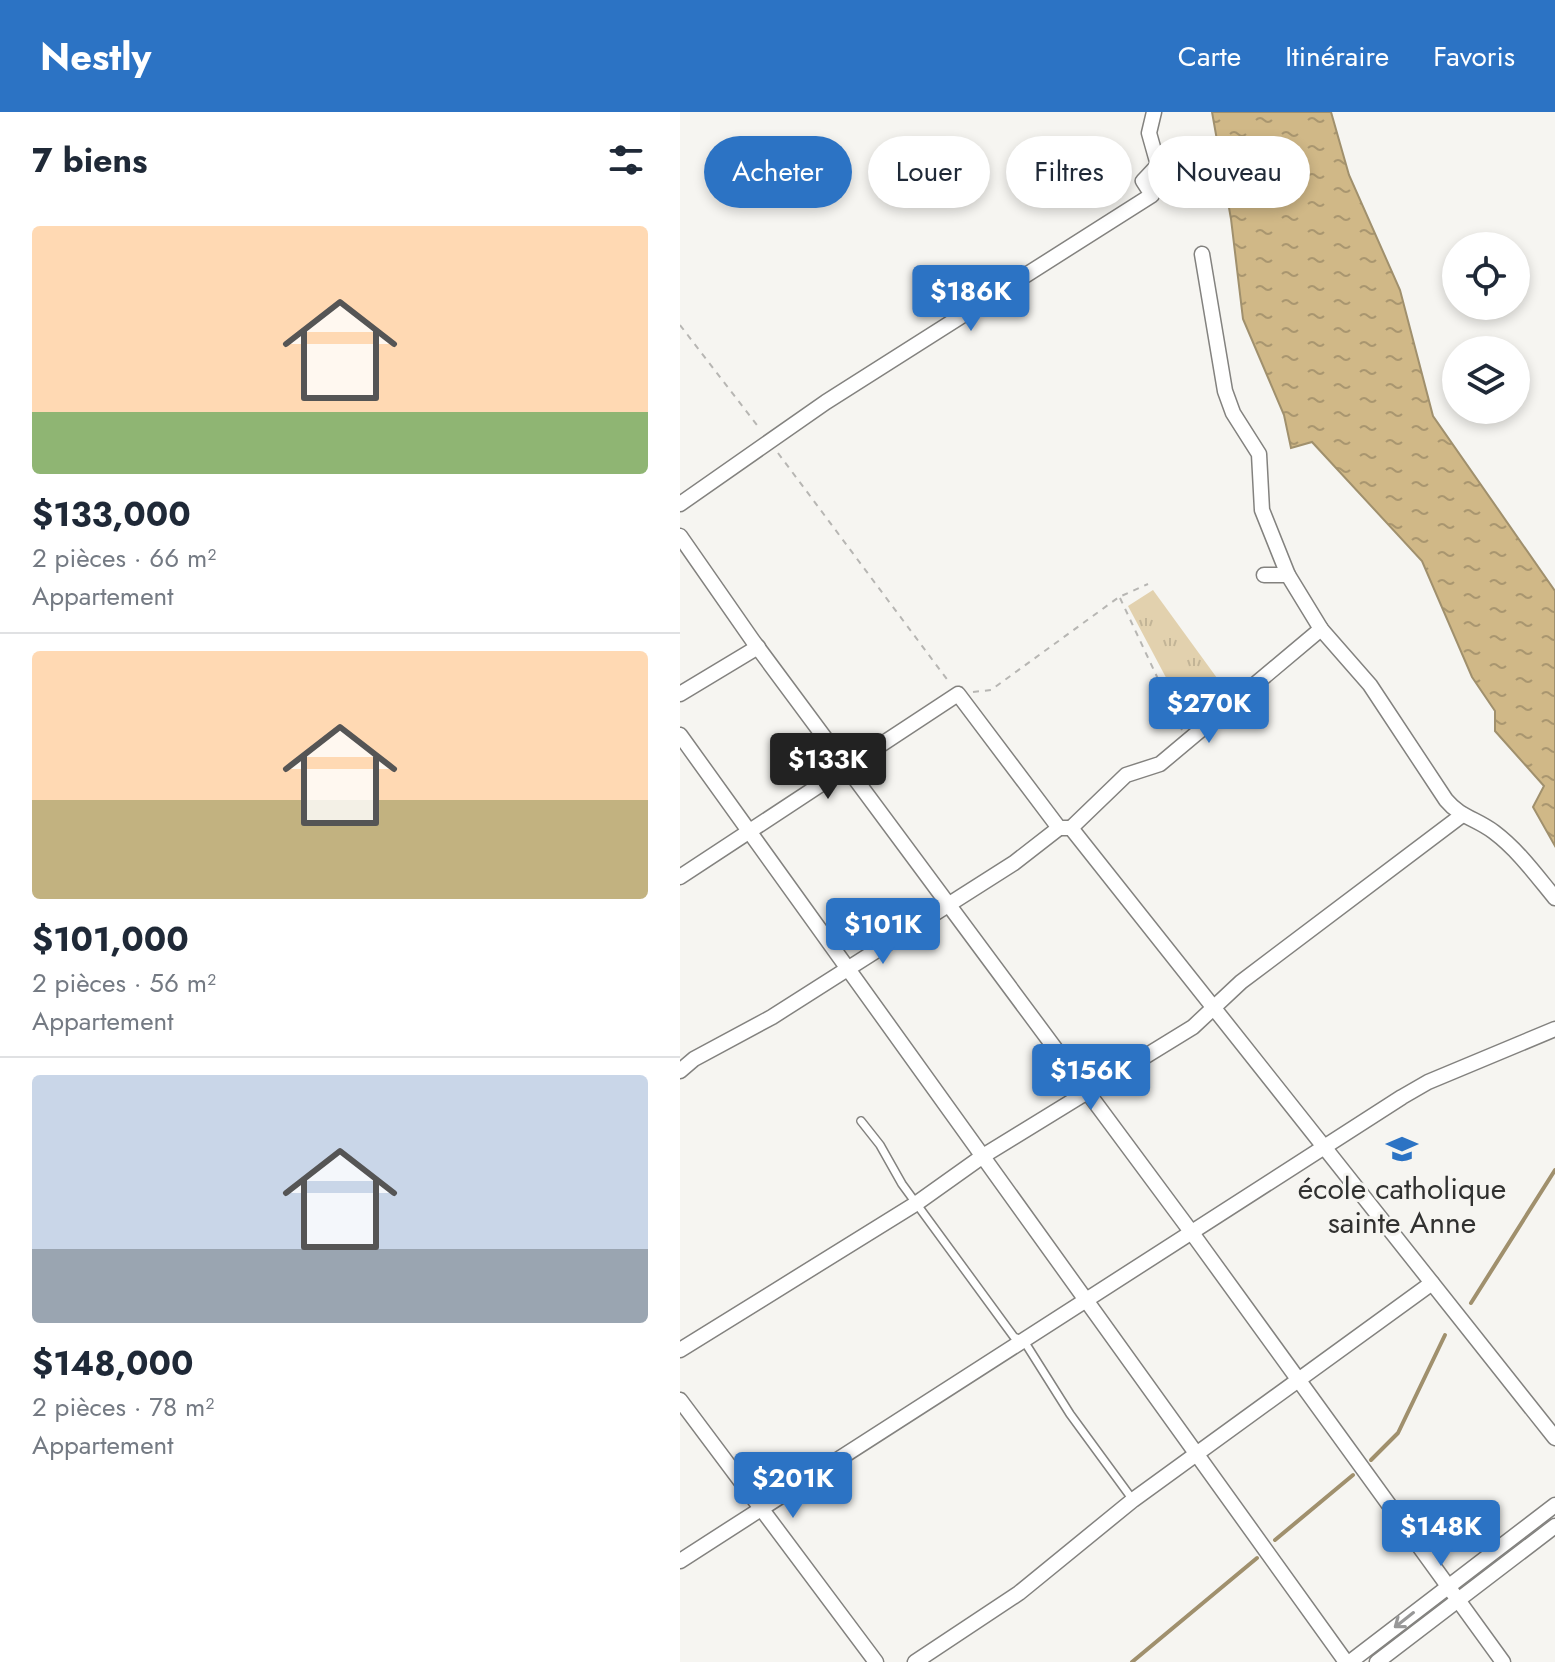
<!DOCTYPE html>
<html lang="fr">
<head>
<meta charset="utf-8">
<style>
  :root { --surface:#fff; --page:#f2f2f3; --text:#1f2937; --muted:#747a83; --line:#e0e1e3; --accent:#2c73c4 }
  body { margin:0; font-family:Jost,sans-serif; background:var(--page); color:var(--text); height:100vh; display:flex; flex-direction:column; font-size:30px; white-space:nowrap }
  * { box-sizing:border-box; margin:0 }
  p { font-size:26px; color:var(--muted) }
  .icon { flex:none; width:44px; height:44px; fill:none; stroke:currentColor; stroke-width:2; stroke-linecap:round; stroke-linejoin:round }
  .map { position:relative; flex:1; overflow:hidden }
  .drawer { display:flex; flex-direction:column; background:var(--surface); width:680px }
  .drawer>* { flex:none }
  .top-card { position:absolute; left:24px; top:24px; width:730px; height:72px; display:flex; gap:16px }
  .fabs { position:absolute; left:762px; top:120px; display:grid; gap:16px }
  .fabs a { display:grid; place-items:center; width:88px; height:88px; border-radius:50%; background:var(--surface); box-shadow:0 4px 12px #0003; font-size:40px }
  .price { position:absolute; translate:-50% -68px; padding:0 18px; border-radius:8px; background:var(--accent); color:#fff; font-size:26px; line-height:52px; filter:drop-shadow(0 2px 4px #0008) }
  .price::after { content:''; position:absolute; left:50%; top:48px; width:24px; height:18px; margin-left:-12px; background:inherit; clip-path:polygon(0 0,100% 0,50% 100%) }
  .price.on { background:#222; color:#fff }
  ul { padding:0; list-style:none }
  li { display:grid; align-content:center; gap:16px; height:424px; padding:0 32px }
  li+li { border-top:2px solid var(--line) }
  li span { display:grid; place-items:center; height:248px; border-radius:8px; color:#555 }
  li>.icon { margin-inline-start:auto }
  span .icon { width:144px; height:144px; fill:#fffc; stroke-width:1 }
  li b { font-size:34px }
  h2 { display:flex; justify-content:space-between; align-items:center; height:96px; padding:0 32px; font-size:34px }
  .tag { padding:0 28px; border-radius:36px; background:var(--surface); box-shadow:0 4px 12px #0003; font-size:28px; line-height:72px }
  .tag.on { background:var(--accent); color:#fff }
  header { display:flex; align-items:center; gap:48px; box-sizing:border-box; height:112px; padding:0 40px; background:var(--accent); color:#fff }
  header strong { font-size:38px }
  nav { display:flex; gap:44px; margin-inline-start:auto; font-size:28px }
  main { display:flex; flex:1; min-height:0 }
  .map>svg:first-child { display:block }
</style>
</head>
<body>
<header>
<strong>Nestly</strong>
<nav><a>Carte</a><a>Itinéraire</a><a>Favoris</a></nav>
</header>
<main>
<section class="drawer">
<h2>7 biens<svg class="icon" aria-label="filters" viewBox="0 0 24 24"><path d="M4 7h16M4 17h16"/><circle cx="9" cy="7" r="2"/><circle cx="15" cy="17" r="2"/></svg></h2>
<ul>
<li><span style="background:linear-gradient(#ffd9b3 75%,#8fb573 0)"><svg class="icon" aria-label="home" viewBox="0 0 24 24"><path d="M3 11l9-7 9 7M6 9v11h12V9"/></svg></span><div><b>$133,000</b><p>2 pièces · 66 m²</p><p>Appartement</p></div></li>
<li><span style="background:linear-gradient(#ffd9b3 60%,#c2b280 0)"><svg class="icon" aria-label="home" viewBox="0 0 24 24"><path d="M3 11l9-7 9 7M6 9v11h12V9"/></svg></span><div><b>$101,000</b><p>2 pièces · 56 m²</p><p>Appartement</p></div></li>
<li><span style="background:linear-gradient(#c9d6e8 70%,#9aa5b1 0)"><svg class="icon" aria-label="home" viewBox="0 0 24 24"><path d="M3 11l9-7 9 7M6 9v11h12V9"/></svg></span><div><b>$148,000</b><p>2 pièces · 78 m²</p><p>Appartement</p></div></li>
</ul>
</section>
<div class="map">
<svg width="875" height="1550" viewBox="0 0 875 1550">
  <defs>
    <pattern id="park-tufts" width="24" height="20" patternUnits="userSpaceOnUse" patternTransform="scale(2)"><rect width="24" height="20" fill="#e2d1ae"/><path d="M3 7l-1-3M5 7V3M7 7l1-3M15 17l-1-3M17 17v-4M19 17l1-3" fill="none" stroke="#c2b496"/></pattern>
    <pattern id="water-ripples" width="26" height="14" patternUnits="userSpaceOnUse" patternTransform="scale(2)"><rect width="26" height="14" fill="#d0b887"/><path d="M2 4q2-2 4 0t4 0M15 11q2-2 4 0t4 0" fill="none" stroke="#a9966f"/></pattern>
  </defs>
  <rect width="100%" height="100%" fill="#f6f5f1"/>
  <path fill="url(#park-tufts)" d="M473,478L545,577L508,607L448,494Z"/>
  <path fill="url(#water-ripples)" stroke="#a0906d" stroke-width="2" d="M532,0H651L669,63L720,178L753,304L875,479V734L853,695L864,674L815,619V599L792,565L742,449L632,330L611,336L604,303L563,207L551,107Z"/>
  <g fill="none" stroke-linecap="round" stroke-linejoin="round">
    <g stroke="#a0906d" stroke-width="4">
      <path d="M791,1191L875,1058"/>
      <path d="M691,1348L718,1321L765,1223"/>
      <path d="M595,1428L673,1363"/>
      <path d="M452,1550L577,1446"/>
    </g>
    <defs>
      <path id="lane" d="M181,1009L200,1033L222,1072L334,1225L344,1229L390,1302L453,1388"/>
      <g id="street">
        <path d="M522,142L545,279L553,301L579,342L582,398L608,463"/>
        <path d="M0,392L146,290L472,83L463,69L478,53L469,21L474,0"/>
        <path d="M0,424L73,529L512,1121L823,1550"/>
        <path d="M584,463H608L641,517L690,573L766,688C780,705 797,707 814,720C838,738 856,763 875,786"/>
        <path d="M0,582L78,535"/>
        <path d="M0,623L666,1550"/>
        <path d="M391,716L446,663L480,652L641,517"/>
        <path d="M0,765L278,582L379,716H391L875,1326"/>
        <path d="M0,959L14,947L92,905L334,751L379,716"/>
        <path d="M0,1238L237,1091L303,1044L513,915L561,870L781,704"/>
        <path d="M0,1288L196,1550"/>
        <path d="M0,1449L722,985L748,970L875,917"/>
        <path d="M235,1550L339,1481L453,1388L752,1171"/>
        <path d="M670,1550L875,1393"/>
        <path d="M697,1550L875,1414"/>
      </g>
    </defs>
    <use href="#lane" stroke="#83827f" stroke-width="10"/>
    <use href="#street" stroke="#83827f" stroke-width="17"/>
    <g stroke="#b7b6b3" stroke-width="2" stroke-dasharray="6 6" stroke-linecap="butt">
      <path d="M0,213L80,317"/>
      <path d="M98,341L269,570"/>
      <path d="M440,486L502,618"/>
      <path d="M293,580L311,578L439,485L468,472"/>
    </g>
    <use href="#lane" stroke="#fff" stroke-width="7"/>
    <use href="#street" stroke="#fff" stroke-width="14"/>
  </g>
  <defs><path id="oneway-shaft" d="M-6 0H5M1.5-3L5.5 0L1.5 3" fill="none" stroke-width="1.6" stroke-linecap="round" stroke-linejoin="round" transform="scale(2)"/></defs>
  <use stroke="#989898" href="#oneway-shaft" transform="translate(724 1508) rotate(142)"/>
  <defs>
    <symbol id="university-bare" viewBox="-9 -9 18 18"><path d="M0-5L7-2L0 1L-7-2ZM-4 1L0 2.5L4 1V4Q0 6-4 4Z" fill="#2c73c4" stroke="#f6f5f1" stroke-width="2.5" paint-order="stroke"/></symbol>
  </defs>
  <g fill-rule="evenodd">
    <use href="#university-bare" x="700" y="1015" width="44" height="44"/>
  </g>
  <g text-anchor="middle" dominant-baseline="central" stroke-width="6" stroke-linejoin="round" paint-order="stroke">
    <g font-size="30" fill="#313130" stroke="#f6f5f1">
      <text x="722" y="1076">école catholique<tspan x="722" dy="34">sainte Anne</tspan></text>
    </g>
  </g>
</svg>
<div class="fabs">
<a><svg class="icon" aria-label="locate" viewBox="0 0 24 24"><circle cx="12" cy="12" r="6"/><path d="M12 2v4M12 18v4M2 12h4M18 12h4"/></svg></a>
<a><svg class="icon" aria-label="layers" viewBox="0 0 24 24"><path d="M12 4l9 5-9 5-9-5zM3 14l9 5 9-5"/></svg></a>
</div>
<b class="price" style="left:291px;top:221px">$186K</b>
<b class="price" style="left:529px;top:633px">$270K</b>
<b class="price on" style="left:148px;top:689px">$133K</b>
<b class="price" style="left:203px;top:854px">$101K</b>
<b class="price" style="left:411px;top:1000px">$156K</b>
<b class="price" style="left:113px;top:1408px">$201K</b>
<b class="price" style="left:761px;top:1456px">$148K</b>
<div class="top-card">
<a class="tag on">Acheter</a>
<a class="tag">Louer</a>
<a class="tag">Filtres</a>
<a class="tag">Nouveau</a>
</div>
</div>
</main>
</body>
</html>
